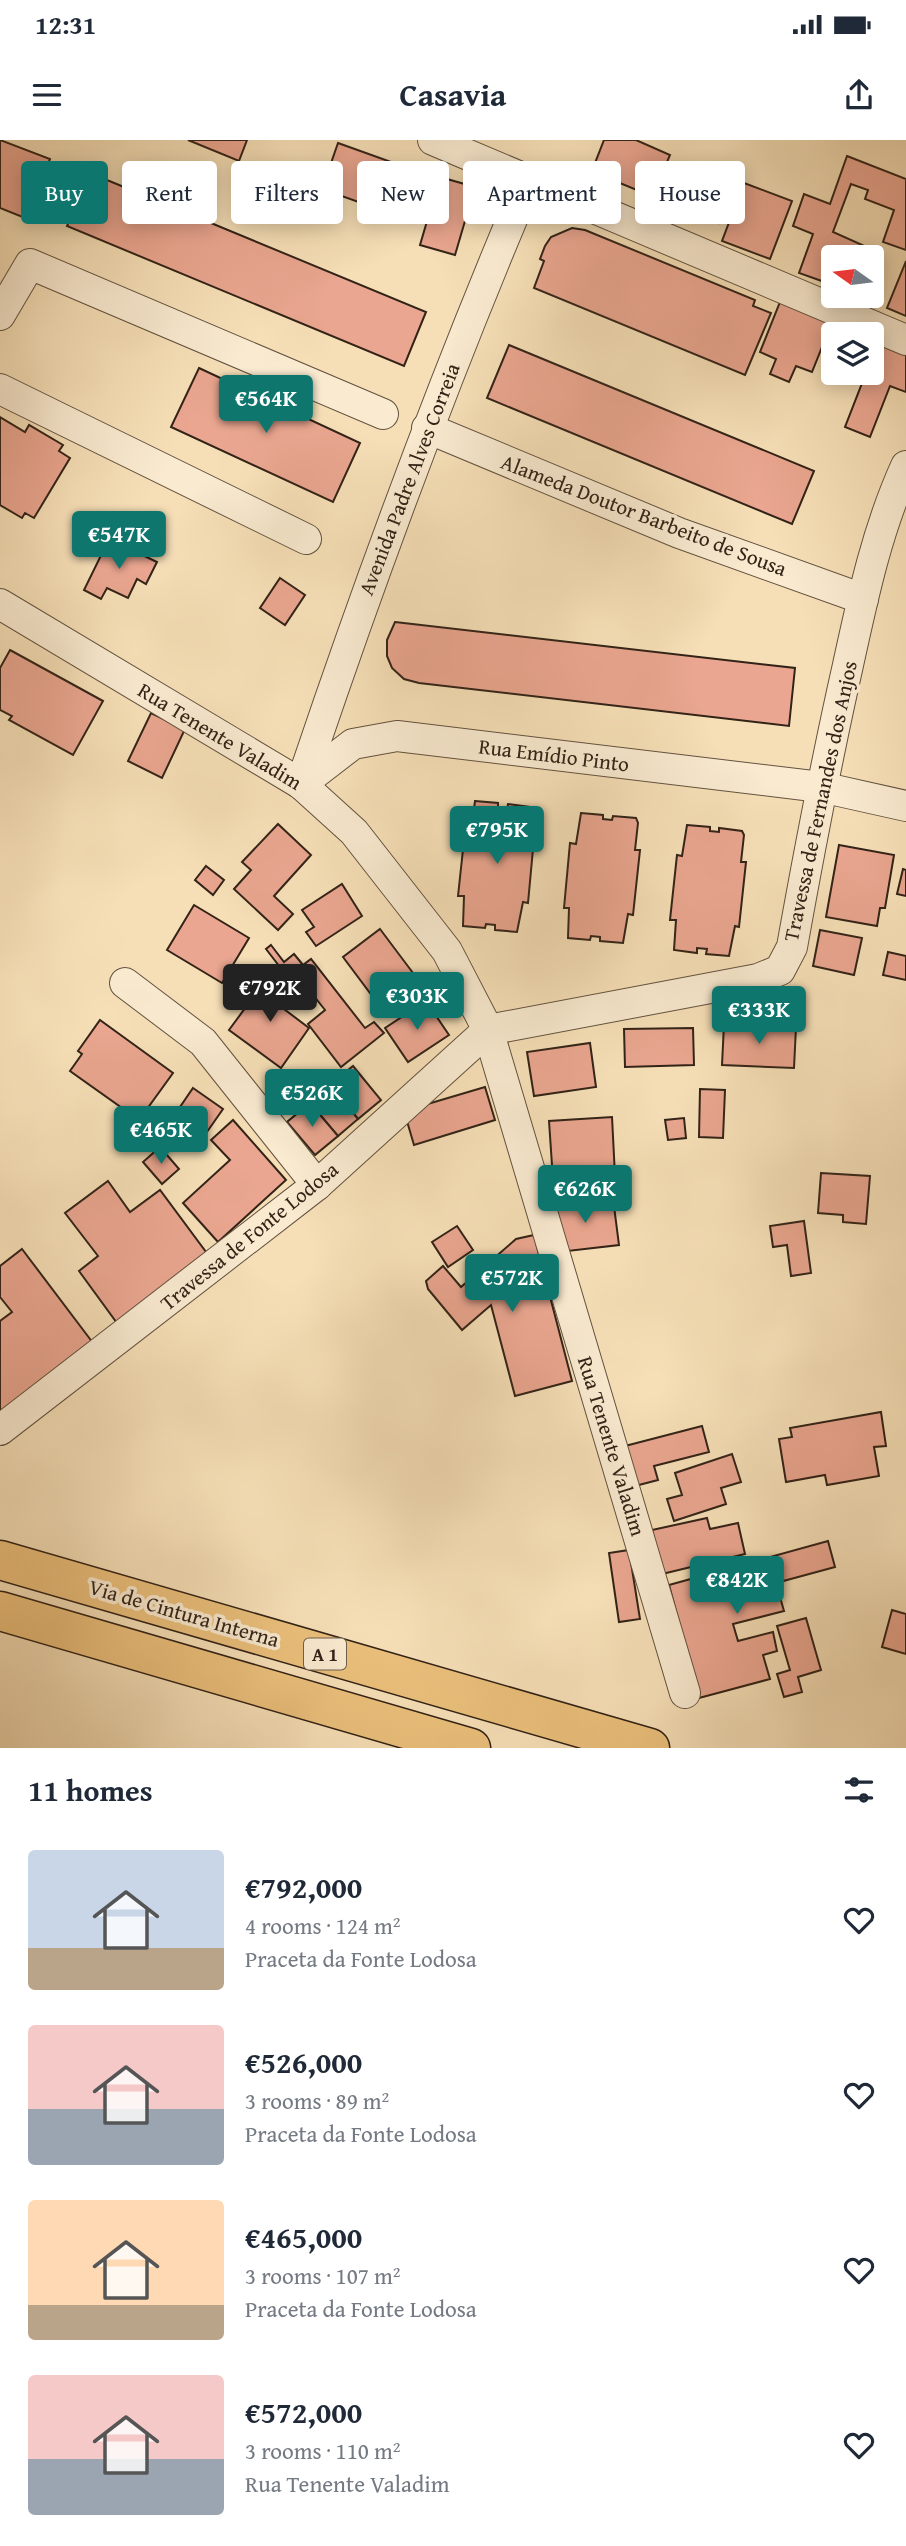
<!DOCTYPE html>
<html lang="en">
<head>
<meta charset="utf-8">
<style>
  :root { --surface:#fff; --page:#f6f6f7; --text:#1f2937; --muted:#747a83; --accent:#0f766e }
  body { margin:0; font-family:"Gentium Book Plus",serif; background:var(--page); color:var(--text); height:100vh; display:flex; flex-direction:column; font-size:26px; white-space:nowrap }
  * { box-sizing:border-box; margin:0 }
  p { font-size:23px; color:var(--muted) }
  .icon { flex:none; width:38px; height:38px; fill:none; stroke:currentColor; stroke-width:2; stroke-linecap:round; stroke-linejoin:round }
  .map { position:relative; height:1608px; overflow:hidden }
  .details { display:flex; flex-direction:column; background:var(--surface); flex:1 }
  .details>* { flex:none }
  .top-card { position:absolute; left:21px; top:21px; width:864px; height:63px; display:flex; gap:14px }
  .needle { width:46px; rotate:284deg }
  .buttons { position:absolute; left:821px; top:105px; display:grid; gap:14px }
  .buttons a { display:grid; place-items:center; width:63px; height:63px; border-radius:7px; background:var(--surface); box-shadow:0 4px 18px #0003; font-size:35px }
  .price { position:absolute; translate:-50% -60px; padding:0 16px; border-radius:7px; background:var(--accent); color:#fff; font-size:23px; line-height:46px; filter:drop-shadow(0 2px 4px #0008) }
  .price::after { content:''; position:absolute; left:50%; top:42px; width:21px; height:16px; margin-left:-10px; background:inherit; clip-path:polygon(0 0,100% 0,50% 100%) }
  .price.selected { background:#222; color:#fff }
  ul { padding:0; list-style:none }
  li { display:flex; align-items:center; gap:21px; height:175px; padding:0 28px }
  li span { display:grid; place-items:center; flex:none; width:196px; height:140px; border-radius:7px; color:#555 }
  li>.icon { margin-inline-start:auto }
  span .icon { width:84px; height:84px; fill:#fffc; stroke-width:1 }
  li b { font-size:30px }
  h2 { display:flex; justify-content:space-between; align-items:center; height:84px; padding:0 28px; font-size:30px }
  .tag { padding:0 24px; border-radius:7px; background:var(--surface); box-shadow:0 4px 18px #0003; font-size:24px; line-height:63px }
  .tag.selected { background:var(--accent); color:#fff }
  .status { display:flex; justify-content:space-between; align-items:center; height:49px; padding:0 35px; background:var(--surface); direction:ltr }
  .status svg { height:19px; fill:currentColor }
  header { display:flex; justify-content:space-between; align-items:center; height:91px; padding:0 28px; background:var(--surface); font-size:32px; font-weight:800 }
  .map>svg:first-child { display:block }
</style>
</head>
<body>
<div class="status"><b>12:31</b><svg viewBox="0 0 49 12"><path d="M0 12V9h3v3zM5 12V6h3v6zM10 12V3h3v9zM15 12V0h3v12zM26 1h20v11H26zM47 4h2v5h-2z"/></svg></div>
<header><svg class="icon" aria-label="menu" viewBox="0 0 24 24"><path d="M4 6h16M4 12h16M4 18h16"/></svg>Casavia<svg class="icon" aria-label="share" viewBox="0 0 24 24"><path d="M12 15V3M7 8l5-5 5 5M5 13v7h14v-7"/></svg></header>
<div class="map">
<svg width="906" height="1608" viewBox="0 0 906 1608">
  <rect width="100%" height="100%" fill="#f6dfb7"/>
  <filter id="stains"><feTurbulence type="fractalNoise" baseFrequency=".00286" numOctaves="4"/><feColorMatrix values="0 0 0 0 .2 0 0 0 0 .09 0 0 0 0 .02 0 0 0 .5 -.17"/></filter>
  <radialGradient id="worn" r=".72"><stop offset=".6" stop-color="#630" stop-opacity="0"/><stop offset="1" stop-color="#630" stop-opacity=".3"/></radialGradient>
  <g fill="#eaa690" stroke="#322317" stroke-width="2">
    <path d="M0,0L50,19L25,78L0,68Z"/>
    <path d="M188,0H247L239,21Z"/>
    <path d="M604,0H636L670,15L659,41L650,38L644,53L620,43L616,53L588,41Z"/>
    <path d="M338,3L422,33L406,79L322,49Z"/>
    <path d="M847,16L906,39V110L883,102L894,70L865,59L868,50L851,44L833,92L869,108L866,117H833V145L799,133L813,94L793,86L804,54L830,64Z"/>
    <path d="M698,28L734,41L719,83L683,70Z"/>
    <path d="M90,33L426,172L404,226L67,86Z"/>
    <path d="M440,37L475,47L455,115L420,105Z"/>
    <path d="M744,43L792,61L770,119L722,101Z"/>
    <path d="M572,88L585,90L755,160L753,166L771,173L745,235L534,148L544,121L540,119L545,106L551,97Z"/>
    <path d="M906,121V176L887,168Z"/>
    <path d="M780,162L832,182L812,232L796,226L789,242L770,234L776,219L760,212Z"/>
    <path d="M872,201L906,214V252L890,246L870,297L845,287L864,238L850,233H872Z"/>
    <path d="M509,205L814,331L792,384L487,258Z"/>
    <path d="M199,228L360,303L333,362L171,287Z"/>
    <path d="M0,277L25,292L29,285L63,305L59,311L70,318L34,378L25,373L22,378L0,365Z"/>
    <path d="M109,399L157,422L146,444L137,439L128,458L107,448L101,459L84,450Z"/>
    <path d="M280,438L305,455L285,485L260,468Z"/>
    <path d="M395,482L795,528L789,586L419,543L404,539L392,528L387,516V500Z"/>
    <path d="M10,510L103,561L73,615L9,580L12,576L0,570V528Z"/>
    <path d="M151,573L185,589L162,638L128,621Z"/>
    <path d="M475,661L498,663V668L507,669L508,664L530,667L532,671L530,698H534L528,763L523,762L517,792L495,790V785L486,784L485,788L463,786L464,756H458L465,691L471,692Z"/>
    <path d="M581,673L603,675V679L612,680L613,676L636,678L638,683L635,710H640L633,775L628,774L623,803L600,801V797L591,796L590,800L568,798L569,768H564L570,703L576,704Z"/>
    <path d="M278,684L311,715L274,756L293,774L278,790L234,749L251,730L242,722Z"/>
    <path d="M687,685L710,687V691L719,692V688L742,691L744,695L741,722H746L739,787L735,786L729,816L706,814L707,809L697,808V813L674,810L676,780H670L677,715L682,716Z"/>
    <path d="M839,705L894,715L885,768H880L877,786L826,777Z"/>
    <path d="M206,726L224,740L213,755L195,740Z"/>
    <path d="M903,729L906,730V756L897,754Z"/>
    <path d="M342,744L362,776L316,806L306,792L314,787L302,770Z"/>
    <path d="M194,765L249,798L222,843L167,810Z"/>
    <path d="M380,789L419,841L382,869L343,817Z"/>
    <path d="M820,790L862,798L854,835L813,826Z"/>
    <path d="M271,805L284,822L294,814L303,825L311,819L365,888L374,882L384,893L341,927L308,884L325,870L290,826L283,831L266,809Z"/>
    <path d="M888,812L906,816V840L883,835Z"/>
    <path d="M268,837L293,856L284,869L309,888L281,928L229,890Z"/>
    <path d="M426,861L449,895L408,922L385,888Z"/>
    <path d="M100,880L173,933L139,980L70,931L82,914L78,911Z"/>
    <path d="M724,884L796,887L794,928L722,925Z"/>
    <path d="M693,888L694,925L625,927L624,889Z"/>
    <path d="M590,903L596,947L534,956L527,912Z"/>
    <path d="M353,926L381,960L358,979L330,945Z"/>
    <path d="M285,940L297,952L279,972L266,961Z"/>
    <path d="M330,945L358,979L338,996L310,963Z"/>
    <path d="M485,947L495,980L414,1005L404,971Z"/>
    <path d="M193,948L223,969L195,1009L165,989Z"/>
    <path d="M700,949L725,950L723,998L699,997Z"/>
    <path d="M310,963L338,996L315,1015L287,982Z"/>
    <path d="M612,977L615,1036L553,1040L549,981Z"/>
    <path d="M684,978L686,998L668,1000L665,980Z"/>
    <path d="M233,980L286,1040L218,1102L183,1063L230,1020L211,1000Z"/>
    <path d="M160,1007L179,1029L162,1044L143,1022Z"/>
    <path d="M821,1033L870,1036L866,1084L843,1082V1075L818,1073Z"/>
    <path d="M108,1041L130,1072L160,1050L209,1116L117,1183L79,1131L98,1116L65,1073Z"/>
    <path d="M595,1057L596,1068L614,1066L619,1105L559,1112L554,1062Z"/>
    <path d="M804,1081L811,1133L791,1136L787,1105L773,1107L770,1086Z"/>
    <path d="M457,1086L473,1110L448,1127L432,1102Z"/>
    <path d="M534,1095L572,1241L515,1256L491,1165L462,1190L428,1149L426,1141L443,1126L461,1147L516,1099Z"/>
    <path d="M22,1109L93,1203L0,1274V1181L12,1172L0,1157V1126Z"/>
    <path d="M881,1272L886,1306L874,1307L879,1336L827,1345L825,1335L786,1342L779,1299L792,1297L790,1288Z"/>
    <path d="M702,1286L709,1312L654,1326L658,1340L635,1346L625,1306Z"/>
    <path d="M732,1314L741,1342L721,1348L726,1364L674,1381L667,1359L682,1355L675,1333Z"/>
    <path d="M707,1378L710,1389L738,1383L745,1414L662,1434L652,1390Z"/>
    <path d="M828,1401L835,1427L776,1443L784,1471L733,1484L738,1501L773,1492L777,1511L763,1515L770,1539L699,1558L669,1445Z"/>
    <path d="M629,1410L640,1479L619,1482L609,1413Z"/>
    <path d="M892,1470L906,1474V1514L882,1507Z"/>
    <path d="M806,1478L821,1530L798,1537L802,1552L784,1557L777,1534L790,1530L777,1486Z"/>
  </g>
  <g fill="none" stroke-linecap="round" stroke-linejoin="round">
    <defs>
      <g id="minor">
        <path d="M433,0L906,200"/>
        <path d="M0,175L30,124L383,274"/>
        <path d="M0,249L306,399"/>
        <path d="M427,288L679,393L863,459"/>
        <path d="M0,464L301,644L354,692L447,811L488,890L685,1553"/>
        <path d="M301,644C370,439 444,238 529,39"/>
        <path d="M301,644L353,604L397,596L821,647L906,666"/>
        <path d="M125,843L203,902L317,1045"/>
        <path d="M488,890L758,839L780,830L792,807C809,712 827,618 848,525C863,456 877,390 906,326"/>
        <path d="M0,1290L317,1045L488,890"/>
      </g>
      <g id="highway">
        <path d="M0,1420L650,1608"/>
        <path d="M0,1471L471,1608"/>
      </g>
    </defs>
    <use href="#minor" stroke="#63523f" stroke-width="32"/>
    <use href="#highway" stroke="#322317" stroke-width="41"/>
    <use href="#minor" stroke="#f9ead0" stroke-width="30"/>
    <use href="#highway" stroke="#ebc07c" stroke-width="38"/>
  </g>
  <g text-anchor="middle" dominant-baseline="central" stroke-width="7" stroke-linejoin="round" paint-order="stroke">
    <rect fill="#f9ead0" stroke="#6e5f4e" stroke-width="2" x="304" y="1498.5" width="42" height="31" rx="5"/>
    <g font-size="19" font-weight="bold" fill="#322317">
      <text x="325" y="1514">A 1</text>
    </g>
    <g font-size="21" fill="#322317" stroke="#f9ead0">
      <text transform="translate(409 339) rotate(-69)">Avenida Padre Alves Correia</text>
      <text transform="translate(644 375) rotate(21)">Alameda Doutor Barbeito de Sousa</text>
      <text transform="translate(220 596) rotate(31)">Rua Tenente Valadim</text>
      <text transform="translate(554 615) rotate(7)">Rua Emídio Pinto</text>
      <text transform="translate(820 661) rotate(-78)">Travessa de Fernandes dos Anjos</text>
      <text transform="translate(249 1096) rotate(-39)">Travessa de Fonte Lodosa</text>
      <text transform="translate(612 1306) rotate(73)">Rua Tenente Valadim</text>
      <text transform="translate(184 1473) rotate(16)">Via de Cintura Interna</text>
    </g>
  </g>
  <rect width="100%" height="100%" filter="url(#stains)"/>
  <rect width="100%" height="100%" fill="url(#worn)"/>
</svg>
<div class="buttons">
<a><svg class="needle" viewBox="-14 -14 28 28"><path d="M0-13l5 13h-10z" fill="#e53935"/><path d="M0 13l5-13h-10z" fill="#747a83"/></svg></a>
<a><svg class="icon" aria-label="layers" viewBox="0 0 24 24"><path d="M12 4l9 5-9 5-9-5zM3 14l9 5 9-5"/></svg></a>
</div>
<b class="price" style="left:266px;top:295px">€564K</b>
<b class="price" style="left:119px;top:431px">€547K</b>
<b class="price" style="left:497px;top:726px">€795K</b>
<b class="price selected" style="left:270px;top:884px">€792K</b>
<b class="price" style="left:417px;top:892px">€303K</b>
<b class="price" style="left:759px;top:906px">€333K</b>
<b class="price" style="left:312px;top:989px">€526K</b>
<b class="price" style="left:161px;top:1026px">€465K</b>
<b class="price" style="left:585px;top:1085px">€626K</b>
<b class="price" style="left:512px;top:1174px">€572K</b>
<b class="price" style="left:737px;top:1476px">€842K</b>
<div class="top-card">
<a class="tag selected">Buy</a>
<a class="tag">Rent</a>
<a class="tag">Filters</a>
<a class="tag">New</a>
<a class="tag">Apartment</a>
<a class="tag">House</a>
</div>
</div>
<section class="details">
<h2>11 homes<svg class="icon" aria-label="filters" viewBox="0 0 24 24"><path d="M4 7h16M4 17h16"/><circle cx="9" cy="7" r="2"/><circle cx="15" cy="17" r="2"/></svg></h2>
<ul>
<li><span style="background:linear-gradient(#c9d6e8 70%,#b9a48a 0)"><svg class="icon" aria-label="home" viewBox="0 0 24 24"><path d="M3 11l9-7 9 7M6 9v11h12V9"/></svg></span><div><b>€792,000</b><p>4 rooms · 124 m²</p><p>Praceta da Fonte Lodosa</p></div><svg class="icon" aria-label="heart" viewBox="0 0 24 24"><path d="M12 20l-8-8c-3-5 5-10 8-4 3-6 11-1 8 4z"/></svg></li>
<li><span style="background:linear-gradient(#f6c9c9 60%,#9aa5b1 0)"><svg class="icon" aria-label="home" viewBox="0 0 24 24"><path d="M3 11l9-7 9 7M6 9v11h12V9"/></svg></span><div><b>€526,000</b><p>3 rooms · 89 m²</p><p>Praceta da Fonte Lodosa</p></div><svg class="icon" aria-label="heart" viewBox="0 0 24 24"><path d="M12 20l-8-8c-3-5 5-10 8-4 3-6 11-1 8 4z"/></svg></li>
<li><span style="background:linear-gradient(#ffd9b3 75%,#b9a48a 0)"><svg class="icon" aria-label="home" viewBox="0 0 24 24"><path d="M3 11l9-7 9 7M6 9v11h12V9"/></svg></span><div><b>€465,000</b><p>3 rooms · 107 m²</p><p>Praceta da Fonte Lodosa</p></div><svg class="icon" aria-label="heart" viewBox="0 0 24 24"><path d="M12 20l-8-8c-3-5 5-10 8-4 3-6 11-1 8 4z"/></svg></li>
<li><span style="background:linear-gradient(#f6c9c9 60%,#9aa5b1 0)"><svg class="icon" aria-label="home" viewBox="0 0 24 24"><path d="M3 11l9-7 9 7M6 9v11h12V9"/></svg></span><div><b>€572,000</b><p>3 rooms · 110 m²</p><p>Rua Tenente Valadim</p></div><svg class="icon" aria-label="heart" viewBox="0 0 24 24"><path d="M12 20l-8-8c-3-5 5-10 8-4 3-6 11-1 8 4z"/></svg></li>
</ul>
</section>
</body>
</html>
